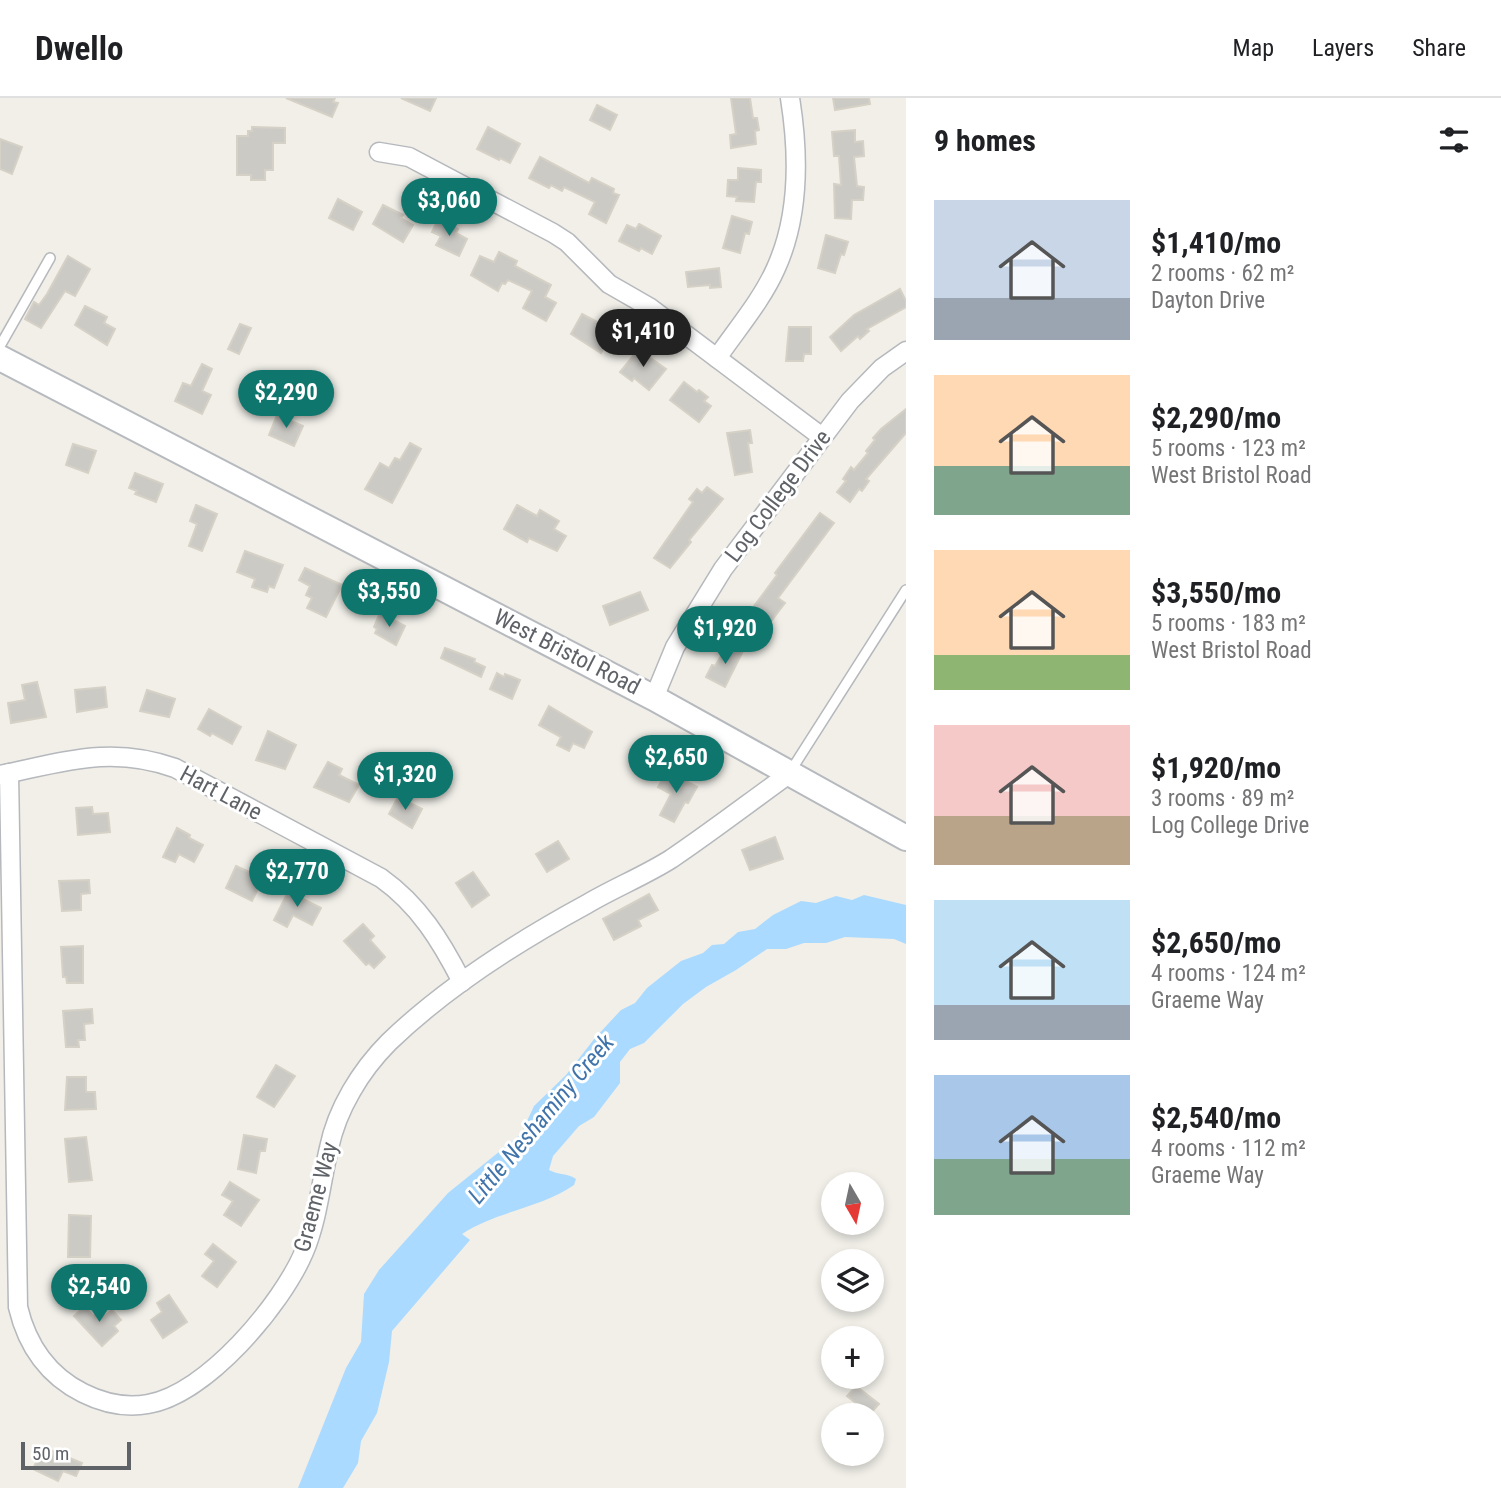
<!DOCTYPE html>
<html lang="en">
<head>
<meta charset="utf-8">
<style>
  :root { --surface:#fff; --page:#f6f6f6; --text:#202124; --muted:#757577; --line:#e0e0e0; --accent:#0f766e }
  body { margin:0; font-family:"Roboto Condensed",sans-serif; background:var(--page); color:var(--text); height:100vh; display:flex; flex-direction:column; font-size:26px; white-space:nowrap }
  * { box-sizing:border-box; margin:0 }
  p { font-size:23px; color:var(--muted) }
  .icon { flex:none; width:38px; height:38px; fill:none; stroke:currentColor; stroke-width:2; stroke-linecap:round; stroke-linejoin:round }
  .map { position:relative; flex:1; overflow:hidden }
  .details { display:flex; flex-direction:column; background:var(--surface); width:595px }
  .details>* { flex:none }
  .needle { width:46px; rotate:171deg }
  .buttons { position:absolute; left:821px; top:1074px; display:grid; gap:14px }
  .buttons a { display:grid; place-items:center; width:63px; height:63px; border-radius:50%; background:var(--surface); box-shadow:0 4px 10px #0003; font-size:35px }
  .scale { position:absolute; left:21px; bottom:18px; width:110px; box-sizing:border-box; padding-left:7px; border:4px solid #5f6368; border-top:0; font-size:19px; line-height:24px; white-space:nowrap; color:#5f6368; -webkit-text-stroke:5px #fff; paint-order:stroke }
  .price { position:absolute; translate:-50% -60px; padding:0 16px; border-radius:24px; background:var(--accent); color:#fff; font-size:23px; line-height:46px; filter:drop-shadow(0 2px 4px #0008) }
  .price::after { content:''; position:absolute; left:50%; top:42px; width:21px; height:16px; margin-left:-10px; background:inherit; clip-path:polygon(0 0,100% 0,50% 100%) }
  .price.current { background:#222; color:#fff }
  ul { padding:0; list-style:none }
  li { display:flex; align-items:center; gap:21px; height:175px; padding:0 28px }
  li span { display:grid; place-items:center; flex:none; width:196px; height:140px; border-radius:0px; color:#555 }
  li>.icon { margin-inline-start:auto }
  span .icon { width:84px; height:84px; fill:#fffc; stroke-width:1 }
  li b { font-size:30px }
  h2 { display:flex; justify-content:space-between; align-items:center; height:84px; padding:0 28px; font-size:30px }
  header { display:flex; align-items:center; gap:42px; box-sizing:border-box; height:98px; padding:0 35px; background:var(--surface); border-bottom:2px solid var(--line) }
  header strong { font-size:33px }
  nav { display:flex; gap:38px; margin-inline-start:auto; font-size:24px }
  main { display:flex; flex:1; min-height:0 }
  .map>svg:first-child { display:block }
</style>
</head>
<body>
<header>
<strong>Dwello</strong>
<nav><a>Map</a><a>Layers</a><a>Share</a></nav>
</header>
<main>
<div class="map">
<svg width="906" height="1390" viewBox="0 0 906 1390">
  <rect width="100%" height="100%" fill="#f1efe8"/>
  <path fill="#aadaff" d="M864,797L906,807V846L894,841L845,839L826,845H804L786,851H767L736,872L706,889L683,906L644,945L630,951L620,964V985L594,1019L579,1028L553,1058L549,1072C558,1077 567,1075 576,1081L574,1087C541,1110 497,1113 462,1136L470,1142L392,1233L389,1264L377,1315L361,1343L358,1365L343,1390H298L346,1270L361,1244L364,1196L379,1172L448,1095L521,1036L534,1008L566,977L595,940L621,912L635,905L647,890L681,863L703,855L712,847L724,846L738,834L755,831L773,817L801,803L816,805L836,798L852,802Z"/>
  <g fill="#cccac5" stroke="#d6d1c6" stroke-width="2">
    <path d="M286,0H335L333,4L338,5L332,19Z"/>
    <path d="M401,0H436L430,13Z"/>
    <path d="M731,0H750L753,20H757L759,32L755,33L756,46L731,50L730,37L736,36Z"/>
    <path d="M833,0H869L870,6L835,12Z"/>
    <path d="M597,7L617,17L610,32L590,22Z"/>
    <path d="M252,29L285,30V45H273V72H265V82H251V77H237V38H248V33H252Z"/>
    <path d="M488,29L520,46L510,65L500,60L499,62L477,51Z"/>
    <path d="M855,32V44L863,43L864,58L854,59L857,88L864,89L863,102H852L851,121L835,120L834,86L841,87L839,58H834L832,34Z"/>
    <path d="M0,41L22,49L12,76L0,71Z"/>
    <path d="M540,59L589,85L592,80L614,91L613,95L619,97L606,125L589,116L595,104L564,89L562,93L551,87L549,90L529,80Z"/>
    <path d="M738,70L761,72V84H756L754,104L736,103L737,99L727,98L728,82H738Z"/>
    <path d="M338,101L362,114L353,132L329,120Z"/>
    <path d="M383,107L403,117L401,120L413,127L403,144L373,126Z"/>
    <path d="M732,118L752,124L749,136L745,135L740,155L723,150Z"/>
    <path d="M438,121L458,131L456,135L467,141L459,158L436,147L441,138L432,134Z"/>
    <path d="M639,126L661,138L652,156L641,150L639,153L619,143L627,127L636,131Z"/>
    <path d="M826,137L848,144L844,157L841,156L835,175L818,170Z"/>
    <path d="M499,154L517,163L515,168L551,187L545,199L556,205L546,223L523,210L532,193L508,182L505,186L502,185L498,193L471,177L480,158L494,164Z"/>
    <path d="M68,158L90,171L75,198L65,193L41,230L25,221L34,204L39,207L47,196Z"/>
    <path d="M719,170L721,189L710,190V187L688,189L686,174Z"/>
    <path d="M900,191L906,203V209L867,231L869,233L860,241L858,238L841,253L830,239L854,217Z"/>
    <path d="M85,208L107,219L104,225L115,231L107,247L75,227Z"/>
    <path d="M582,216L603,227L600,232L611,237L601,255L571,236Z"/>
    <path d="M240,226L251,230L239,256L228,251Z"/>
    <path d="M789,229H811V256H804L803,263H786Z"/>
    <path d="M641,248L652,256L649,259L666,271L649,292L634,280L632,283L620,274Z"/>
    <path d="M202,266L212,271L202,293L211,297L202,316L175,303L183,285L191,288Z"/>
    <path d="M684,284L697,294L699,292L708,299L704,303L711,308L699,324L670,302Z"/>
    <path d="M265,296L276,301L270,315L259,310Z"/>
    <path d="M906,311V335L866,381L869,383L862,393L859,391L850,404L837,394L846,383L843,381L851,369L854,372L868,355L866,353L875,342L873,340L881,331Z"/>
    <path d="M277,317L303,328L294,348L269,337Z"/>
    <path d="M750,332L752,345H748L752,374L735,377L727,335Z"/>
    <path d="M410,345L421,351L392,405L365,391L380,365L389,370L395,360L400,362Z"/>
    <path d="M73,346L96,353L88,375L66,367Z"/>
    <path d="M135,375L163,386L156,404L135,396L137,393L129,390Z"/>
    <path d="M707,389L723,401L689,442L691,444L670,470L654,460L693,404L689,401L697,391L702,395Z"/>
    <path d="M196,407L217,416L202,453L189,448L197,426L190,423Z"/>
    <path d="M517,407L537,418L540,412L559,423L554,431L566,438L557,453L529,440L527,444L504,431Z"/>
    <path d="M820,415L834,425L778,500L785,505L769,526L764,523L754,535L744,526L748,521L746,519L777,477L775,475Z"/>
    <path d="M245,453L283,467L274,490L269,488L267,494L252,489L255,481L237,474Z"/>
    <path d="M305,470L342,487L326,519L307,510L312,500L306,497L310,488L299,482Z"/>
    <path d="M640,494L648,512L610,527L603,508Z"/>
    <path d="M380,515L405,528L396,547L375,535L377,531L374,529Z"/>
    <path d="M729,545L743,553L725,589L706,579L712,567L715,568Z"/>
    <path d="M445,550L475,561L474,564L485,569L481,579L441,560Z"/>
    <path d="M497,575L504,579L505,576L520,582L512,601L490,591Z"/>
    <path d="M37,584L46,619L11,625L8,605L25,602L22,587Z"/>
    <path d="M105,589L107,609L77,614L75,592Z"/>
    <path d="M147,592L175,601L169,619L140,613Z"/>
    <path d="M549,608L592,634L584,650L573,645L569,653L557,647L561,639L539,627Z"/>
    <path d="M209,611L241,629L232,646L212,635L210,638L198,631Z"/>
    <path d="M268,633L296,647L285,671L256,662Z"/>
    <path d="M328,664L342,671L339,677L359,687L349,704L314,689Z"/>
    <path d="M667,673L697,689L688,705L685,704L674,724L660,717L671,696L658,689Z"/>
    <path d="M398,699L422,711L412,730L389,716Z"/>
    <path d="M92,709L93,716L108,715L110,734L78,737L76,710Z"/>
    <path d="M177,730L190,737L189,740L203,747L194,764L179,756L175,764L163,759Z"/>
    <path d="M775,739L783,761L750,772L742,752Z"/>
    <path d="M558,743L569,761L547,774L536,756Z"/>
    <path d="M236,768L263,780L252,803L226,790Z"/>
    <path d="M473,774L489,797L472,809L456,785Z"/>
    <path d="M89,782L90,795L81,796V812L62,813L59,783Z"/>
    <path d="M290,790L302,797L301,800L321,810L312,827L293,817L287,829L274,822Z"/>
    <path d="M649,796L658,812L638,822L641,828L614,842L603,821Z"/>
    <path d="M363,826L374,838L370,842L385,859L374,870L369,865L366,867L344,843Z"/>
    <path d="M83,848V885H67L66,879H63L61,849Z"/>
    <path d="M92,911L93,925L84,926L85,942H78L79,949H66L63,913Z"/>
    <path d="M276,967L295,978L274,1009L257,999Z"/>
    <path d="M67,979H86V994H95L96,1011L65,1012Z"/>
    <path d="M244,1037L267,1041L265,1053H260L256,1075L238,1071Z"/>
    <path d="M86,1039L92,1082L69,1084L65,1041Z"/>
    <path d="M230,1084L259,1102L241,1128L224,1117L233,1103L222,1097Z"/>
    <path d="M69,1117L91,1118L90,1159H68Z"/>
    <path d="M213,1146L236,1164L217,1189L202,1178L214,1163L205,1156Z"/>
    <path d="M169,1197L187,1224L163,1240L151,1222L162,1214L157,1205Z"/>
    <path d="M85,1208L93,1218L100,1212L105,1218L112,1212L121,1222L114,1228L118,1233L102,1248L74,1218Z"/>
    <path d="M856,1288L879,1306L870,1316L847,1298Z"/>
    <path d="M42,1351L52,1356L53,1353L82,1365L76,1378L63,1373L58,1383L33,1371Z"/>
  </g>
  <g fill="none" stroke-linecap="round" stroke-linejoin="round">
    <defs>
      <g id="lane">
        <path d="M0,248L50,160"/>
        <path d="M790,674L906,492"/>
      </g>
      <g id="street">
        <path d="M379,54L409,59L553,135L567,144L609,186L649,209L822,339"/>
        <path d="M717,260C737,231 762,202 776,170C800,117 799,56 790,0"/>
        <path d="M654,600L675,549L723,471L850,303L882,270L906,253"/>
        <path d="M9,675L18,1209C27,1247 47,1277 83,1295C103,1305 126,1310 148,1306C207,1296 282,1206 304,1154C318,1121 321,1084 329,1050C337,1011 361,972 389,944C447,888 517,844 587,806C614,790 644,778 671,761C711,734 750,704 789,676"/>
        <path d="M0,677C64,664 111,647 175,670L381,780C419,807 441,843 462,884"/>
      </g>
      <path id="secondary" d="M0,260L654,600L906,740"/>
    </defs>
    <use href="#lane" stroke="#b5b8bc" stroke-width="12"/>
    <use href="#street" stroke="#b5b8bc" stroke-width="21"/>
    <use href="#secondary" stroke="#b6babf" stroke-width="28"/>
    <use href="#lane" stroke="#fff" stroke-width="9"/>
    <use href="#street" stroke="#fff" stroke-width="18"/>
    <use href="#secondary" stroke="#fff" stroke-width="24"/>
  </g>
  <g text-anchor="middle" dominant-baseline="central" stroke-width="6" stroke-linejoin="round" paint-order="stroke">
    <g font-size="23" fill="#5f6368" stroke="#fff">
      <text transform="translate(778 398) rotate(-53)">Log College Drive</text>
      <text transform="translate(567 554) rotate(27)">West Bristol Road</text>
      <text transform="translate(221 695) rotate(28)">Hart Lane</text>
      <text transform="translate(316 1099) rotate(-75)">Graeme Way</text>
    </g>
    <g font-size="24" font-style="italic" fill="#4174aa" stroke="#fff">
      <text transform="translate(541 1021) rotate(-50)">Little Neshaminy Creek</text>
    </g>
  </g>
</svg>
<div class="buttons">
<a><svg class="needle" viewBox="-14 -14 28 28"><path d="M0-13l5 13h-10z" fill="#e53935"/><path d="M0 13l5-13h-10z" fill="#757577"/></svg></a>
<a><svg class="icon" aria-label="layers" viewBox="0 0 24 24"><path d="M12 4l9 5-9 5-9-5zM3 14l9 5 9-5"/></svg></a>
<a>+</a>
<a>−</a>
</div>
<div class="scale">50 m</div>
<b class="price" style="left:449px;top:140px">$3,060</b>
<b class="price current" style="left:643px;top:271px">$1,410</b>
<b class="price" style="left:286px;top:332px">$2,290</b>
<b class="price" style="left:389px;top:531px">$3,550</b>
<b class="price" style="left:725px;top:568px">$1,920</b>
<b class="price" style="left:676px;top:697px">$2,650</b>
<b class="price" style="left:405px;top:714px">$1,320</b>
<b class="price" style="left:297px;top:811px">$2,770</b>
<b class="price" style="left:99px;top:1226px">$2,540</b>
</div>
<section class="details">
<h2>9 homes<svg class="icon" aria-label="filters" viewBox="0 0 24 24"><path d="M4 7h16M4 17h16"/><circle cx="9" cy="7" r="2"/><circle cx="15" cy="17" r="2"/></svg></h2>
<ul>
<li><span style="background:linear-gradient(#c9d6e8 70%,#9aa5b1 0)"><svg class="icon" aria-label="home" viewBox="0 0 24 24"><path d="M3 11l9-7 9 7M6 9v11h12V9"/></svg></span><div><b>$1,410/mo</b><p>2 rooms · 62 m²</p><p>Dayton Drive</p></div></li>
<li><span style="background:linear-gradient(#ffd9b3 65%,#7fa58c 0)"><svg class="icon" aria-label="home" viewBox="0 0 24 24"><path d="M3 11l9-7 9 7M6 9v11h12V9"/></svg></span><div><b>$2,290/mo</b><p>5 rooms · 123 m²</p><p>West Bristol Road</p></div></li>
<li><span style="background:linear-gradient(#ffd9b3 75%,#8fb573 0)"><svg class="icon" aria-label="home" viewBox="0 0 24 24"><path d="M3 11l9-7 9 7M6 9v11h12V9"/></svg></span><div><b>$3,550/mo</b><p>5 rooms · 183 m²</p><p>West Bristol Road</p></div></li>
<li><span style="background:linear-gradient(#f6c9c9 65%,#b9a48a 0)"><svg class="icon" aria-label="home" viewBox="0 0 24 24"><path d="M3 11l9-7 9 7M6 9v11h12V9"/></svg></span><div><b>$1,920/mo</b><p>3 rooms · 89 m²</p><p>Log College Drive</p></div></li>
<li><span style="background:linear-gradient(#bfe0f5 75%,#9aa5b1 0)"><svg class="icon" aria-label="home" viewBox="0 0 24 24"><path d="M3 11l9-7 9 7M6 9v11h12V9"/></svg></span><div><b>$2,650/mo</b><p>4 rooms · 124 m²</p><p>Graeme Way</p></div></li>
<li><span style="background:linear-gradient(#a9c7e8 60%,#7fa58c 0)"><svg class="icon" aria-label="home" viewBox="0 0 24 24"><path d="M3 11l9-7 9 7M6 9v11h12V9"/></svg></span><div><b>$2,540/mo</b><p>4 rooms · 112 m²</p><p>Graeme Way</p></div></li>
</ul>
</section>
</main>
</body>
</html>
